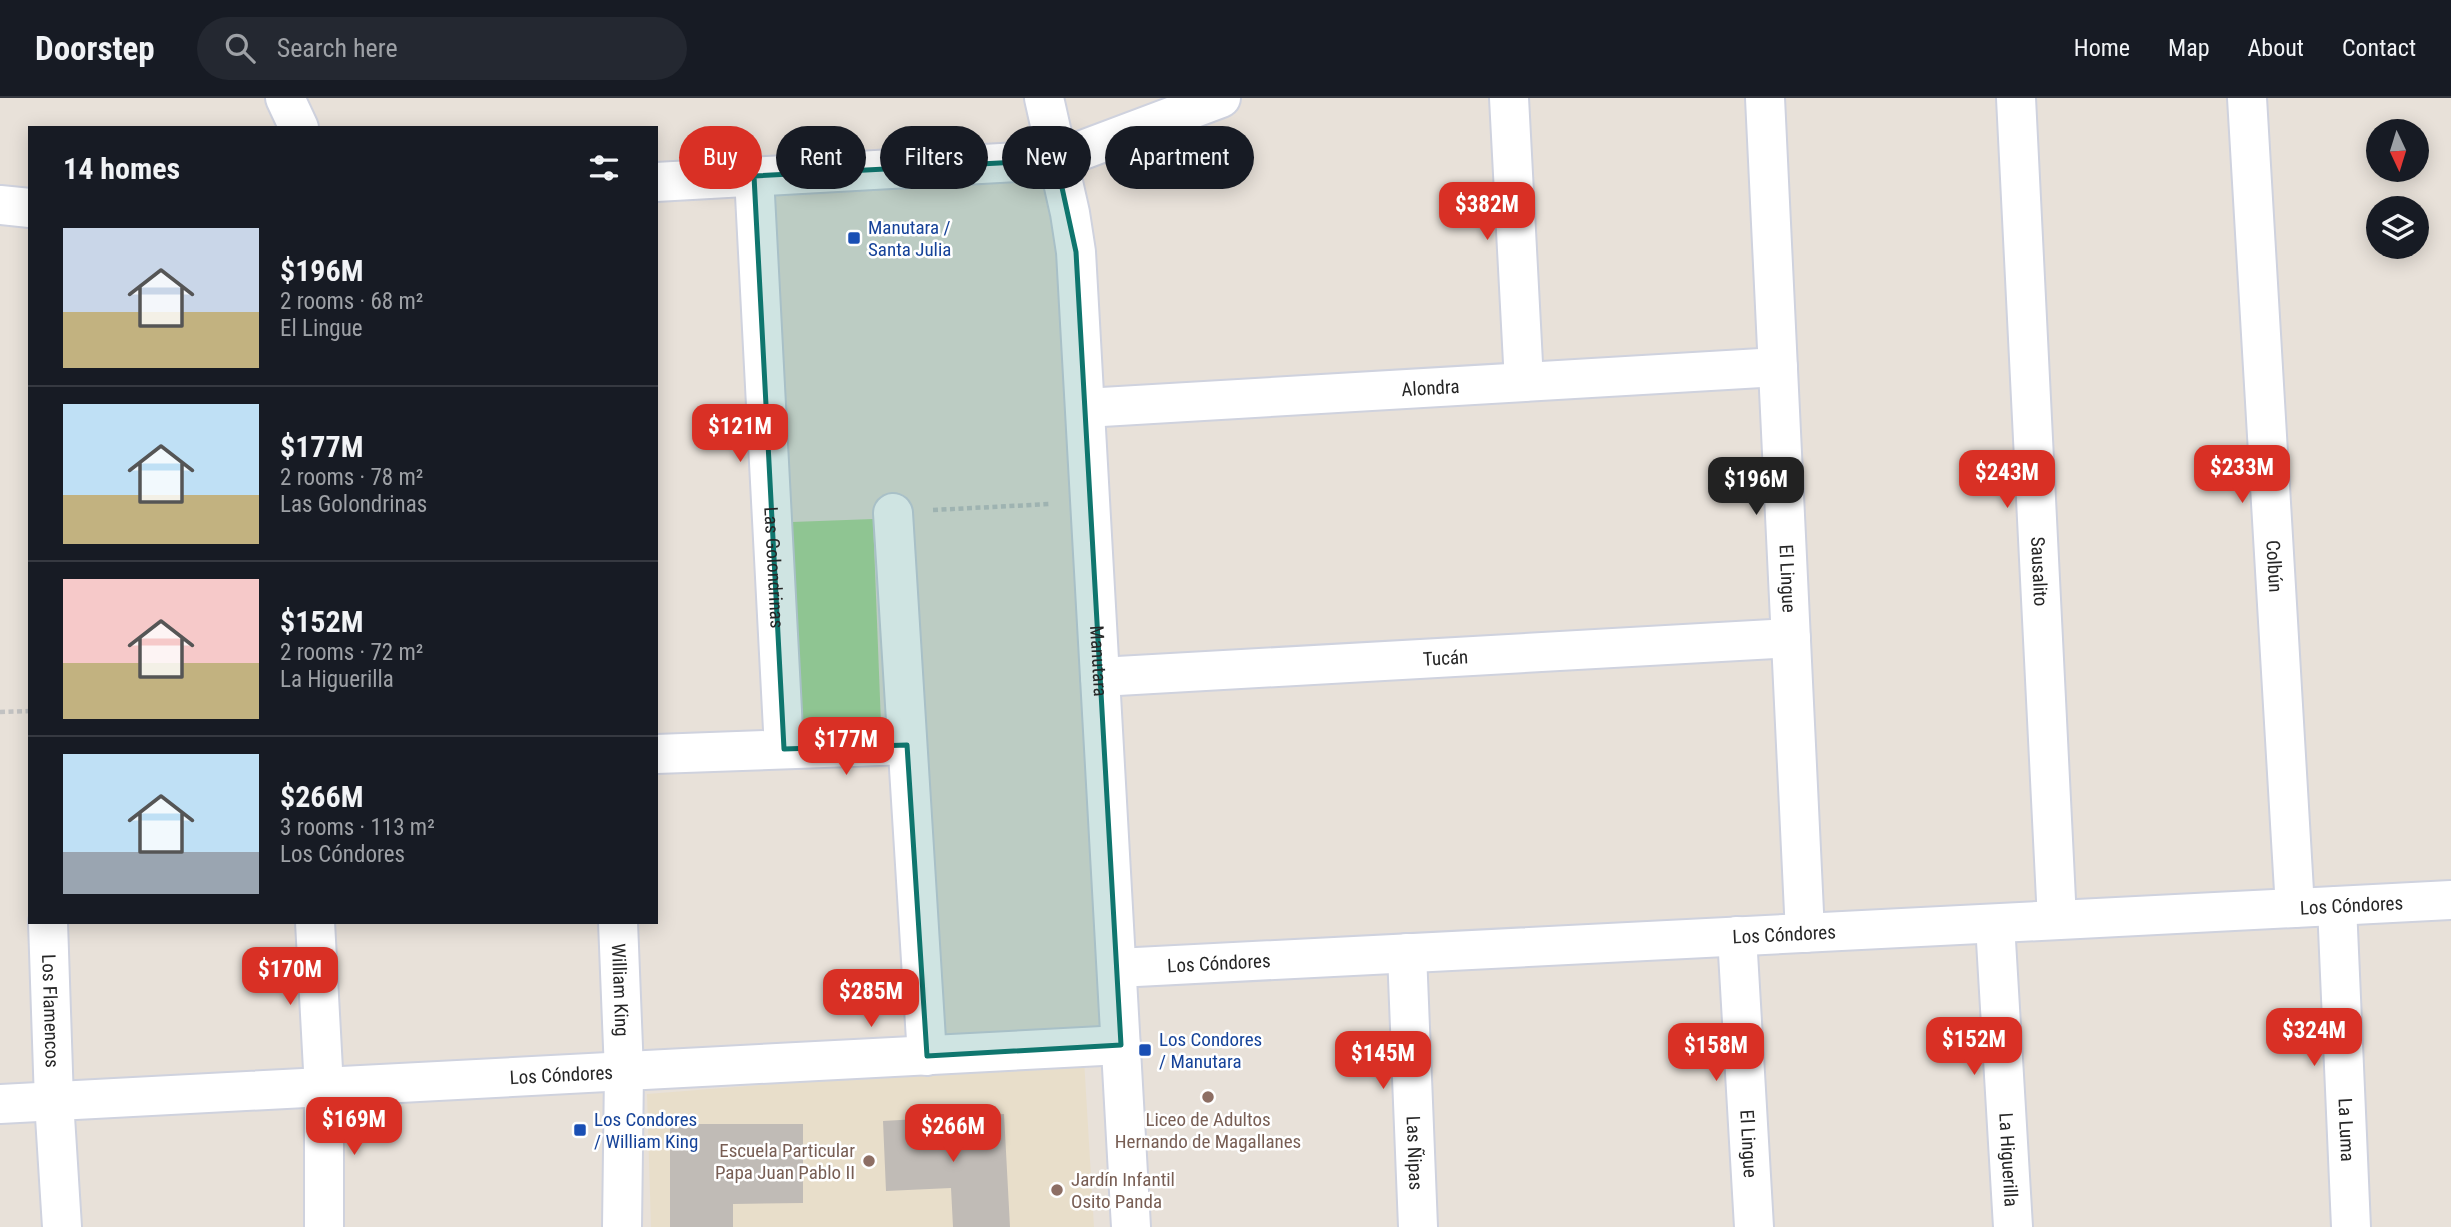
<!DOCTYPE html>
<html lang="en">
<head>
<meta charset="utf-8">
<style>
  :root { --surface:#171b24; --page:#242831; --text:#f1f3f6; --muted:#9ea1a6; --line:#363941; --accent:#d93025 }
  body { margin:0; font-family:"Roboto Condensed",sans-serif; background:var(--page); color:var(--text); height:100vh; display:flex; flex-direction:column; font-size:26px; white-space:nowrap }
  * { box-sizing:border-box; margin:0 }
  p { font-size:23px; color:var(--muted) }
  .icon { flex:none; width:38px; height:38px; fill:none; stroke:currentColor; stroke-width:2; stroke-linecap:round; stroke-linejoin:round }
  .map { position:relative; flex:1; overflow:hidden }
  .drawer { position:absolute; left:28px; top:28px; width:630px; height:798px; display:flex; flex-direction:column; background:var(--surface); border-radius:0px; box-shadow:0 4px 18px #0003 }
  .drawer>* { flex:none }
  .top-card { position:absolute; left:679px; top:28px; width:665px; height:63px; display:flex; gap:14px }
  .needle { width:46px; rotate:176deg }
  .tools { position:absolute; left:2366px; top:21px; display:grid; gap:14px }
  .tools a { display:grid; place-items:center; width:63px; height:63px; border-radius:50%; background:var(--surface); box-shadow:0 4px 18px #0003; font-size:35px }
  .price { position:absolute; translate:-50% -60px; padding:0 16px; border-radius:14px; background:var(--accent); color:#fff; font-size:23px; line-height:46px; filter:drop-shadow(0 2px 4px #0008) }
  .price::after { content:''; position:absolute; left:50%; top:42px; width:21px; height:16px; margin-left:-10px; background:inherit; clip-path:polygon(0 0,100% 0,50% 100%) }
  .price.current { background:#222; color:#fff }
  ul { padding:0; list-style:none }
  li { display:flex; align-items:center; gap:21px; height:175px; padding:0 35px }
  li+li { border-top:2px solid var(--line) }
  li span { display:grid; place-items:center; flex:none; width:196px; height:140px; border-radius:0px; color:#555 }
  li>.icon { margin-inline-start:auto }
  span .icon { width:84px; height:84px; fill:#fffc; stroke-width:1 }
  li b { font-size:30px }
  h2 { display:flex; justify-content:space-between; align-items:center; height:84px; padding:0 35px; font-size:30px }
  .chip { padding:0 24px; border-radius:32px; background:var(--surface); box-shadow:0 4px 18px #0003; font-size:24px; line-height:63px }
  .chip.current { background:var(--accent); color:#fff }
  header { display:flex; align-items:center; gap:42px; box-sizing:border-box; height:98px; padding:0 35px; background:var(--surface); border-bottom:2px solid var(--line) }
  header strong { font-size:33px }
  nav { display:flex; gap:38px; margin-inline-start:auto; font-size:24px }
  .search { width:490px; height:63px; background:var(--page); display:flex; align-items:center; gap:18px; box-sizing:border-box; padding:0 24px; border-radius:38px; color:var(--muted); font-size:26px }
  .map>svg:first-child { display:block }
</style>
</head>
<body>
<header>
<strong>Doorstep</strong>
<div class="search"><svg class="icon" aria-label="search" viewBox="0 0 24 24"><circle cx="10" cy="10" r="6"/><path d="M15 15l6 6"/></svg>Search here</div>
<nav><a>Home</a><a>Map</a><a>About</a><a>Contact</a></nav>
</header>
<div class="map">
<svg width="2451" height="1129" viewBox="0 0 2451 1129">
  <rect width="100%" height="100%" fill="#e8e1d9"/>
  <path fill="#e8deca" d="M1084,961L1094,1129H651L647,996Z"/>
  <path fill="#b0d99b" d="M873,421L881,626L800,628L792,424Z"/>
  <g fill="#c0bbb6">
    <path d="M1004,1016L1010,1129H953L951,1090L886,1093L883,1023Z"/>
    <path d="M670,1026H803V1105L733,1106V1129H670Z"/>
  </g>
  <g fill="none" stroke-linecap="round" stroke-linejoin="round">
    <defs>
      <g id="minor">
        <path d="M285,0L299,30"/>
        <path d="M1509,0L1524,284"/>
        <path id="s1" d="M1765,0L1805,835"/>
        <path id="s2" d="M2016,0L2057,822"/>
        <path id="s3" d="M2247,0L2295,810"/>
        <path id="s4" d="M754,78L784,651"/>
        <path id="s5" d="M1085,310L1778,269"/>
        <path d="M893,415L927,958"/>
        <path id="s6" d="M1100,579L1791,540"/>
        <path d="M656,656L907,647"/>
        <path id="s7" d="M2337,808L2351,1129"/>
        <path id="s8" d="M48,824L54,1003L62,1129"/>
        <path d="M315,824L324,990V1129"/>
        <path id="s9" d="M618,824L624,974L622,1129"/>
        <path id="s10" d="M1995,826L2013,1129"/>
        <path id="s11" d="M1737,838L1754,1129"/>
        <path id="s12" d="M1407,855L1418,1129"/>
        <path id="s13" d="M1117,870L2451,802"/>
        <path id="s14" d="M0,1006L1121,947"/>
      </g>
      <g id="tertiary">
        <path d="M656,84L1056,62L1221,0"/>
        <path d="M0,107L30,110"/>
      </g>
      <g id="secondary">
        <path id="s15" d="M1044,0L1070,115L1076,154L1131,1129"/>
      </g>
    </defs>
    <use href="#minor" stroke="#cfd2de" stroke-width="42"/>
    <use href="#tertiary" stroke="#cfd2de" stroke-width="42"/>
    <use href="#secondary" stroke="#cfd2de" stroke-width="42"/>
    <g stroke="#c2c2c2" stroke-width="4.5" stroke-dasharray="5 3.5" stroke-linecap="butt">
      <path d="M933,412L1050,406"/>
      <path d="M0,614L30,613"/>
    </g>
    <use href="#minor" stroke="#fff" stroke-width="38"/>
    <use href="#tertiary" stroke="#fff" stroke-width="38"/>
    <use href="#secondary" stroke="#fff" stroke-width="38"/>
  </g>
  <path fill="#0f766e" fill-opacity="0.2" stroke="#0f766e" stroke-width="5" stroke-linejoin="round" d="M1056,62L1076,154L1121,947L927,958L907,647L784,651L754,78Z"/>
  <g fill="#1a4fb4" stroke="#fff" stroke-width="2.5">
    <rect x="847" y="133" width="14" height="14" rx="3.5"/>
    <rect x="1138" y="945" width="14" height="14" rx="3.5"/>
    <rect x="573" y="1025" width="14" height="14" rx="3.5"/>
  </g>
  <g fill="#8d6e63" stroke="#fff" stroke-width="2.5">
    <circle cx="1208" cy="999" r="7"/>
    <circle cx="869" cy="1063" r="7"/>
    <circle cx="1057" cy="1092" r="7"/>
  </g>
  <g text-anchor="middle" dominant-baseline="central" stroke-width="5" stroke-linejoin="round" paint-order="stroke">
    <g font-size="19" fill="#164399" stroke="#fff" text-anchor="start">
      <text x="868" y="129">Manutara /<tspan x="868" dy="22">Santa Julia</tspan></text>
      <text x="1159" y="941">Los Condores<tspan x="1159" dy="22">/ Manutara</tspan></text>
      <text x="594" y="1021">Los Condores<tspan x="594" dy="22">/ William King</tspan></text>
    </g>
    <g font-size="19" fill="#262626" stroke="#fff">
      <text stroke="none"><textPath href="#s5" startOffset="346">Alondra</textPath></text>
      <text stroke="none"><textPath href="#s3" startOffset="469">Colbún</textPath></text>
      <text stroke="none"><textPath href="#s4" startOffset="392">Las Golondrinas</textPath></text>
      <text stroke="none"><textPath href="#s2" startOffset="474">Sausalito</textPath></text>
      <text stroke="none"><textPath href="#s1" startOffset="481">El Lingue</textPath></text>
      <text stroke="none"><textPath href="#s6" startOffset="346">Tucán</textPath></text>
      <text stroke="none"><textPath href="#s15" startOffset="567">Manutara</textPath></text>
      <text stroke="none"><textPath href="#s13" startOffset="1236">Los Cóndores</textPath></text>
      <text stroke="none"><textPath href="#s13" startOffset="668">Los Cóndores</textPath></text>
      <text stroke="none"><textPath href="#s13" startOffset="102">Los Cóndores</textPath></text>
      <text stroke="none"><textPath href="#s9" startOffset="68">William King</textPath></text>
      <text stroke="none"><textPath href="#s8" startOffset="89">Los Flamencos</textPath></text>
      <text stroke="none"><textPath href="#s14" startOffset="562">Los Cóndores</textPath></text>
      <text stroke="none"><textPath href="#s7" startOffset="224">La Luma</textPath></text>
      <text stroke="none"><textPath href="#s11" startOffset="208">El Lingue</textPath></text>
      <text stroke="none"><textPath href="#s12" startOffset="200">Las Ñipas</textPath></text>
      <text stroke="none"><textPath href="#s10" startOffset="236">La Higuerilla</textPath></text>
    </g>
    <g font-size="19" fill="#785e54" stroke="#fff">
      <text x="1208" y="1021">Liceo de Adultos<tspan x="1208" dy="22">Hernando de Magallanes</tspan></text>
      <text x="855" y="1052" text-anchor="end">Escuela Particular<tspan x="855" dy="22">Papa Juan Pablo II</tspan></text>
      <text x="1071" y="1081" text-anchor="start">Jardín Infantil<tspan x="1071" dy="22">Osito Panda</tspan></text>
    </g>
  </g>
</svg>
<div class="tools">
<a><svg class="needle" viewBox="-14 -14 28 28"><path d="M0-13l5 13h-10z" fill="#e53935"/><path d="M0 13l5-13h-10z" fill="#9ea1a6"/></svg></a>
<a><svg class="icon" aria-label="layers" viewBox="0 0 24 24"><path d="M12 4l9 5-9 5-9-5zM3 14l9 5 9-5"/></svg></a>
</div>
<b class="price" style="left:1487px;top:144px">$382M</b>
<b class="price" style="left:740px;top:366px">$121M</b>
<b class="price" style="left:2242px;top:407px">$233M</b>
<b class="price" style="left:2007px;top:412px">$243M</b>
<b class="price current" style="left:1756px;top:419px">$196M</b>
<b class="price" style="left:846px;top:679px">$177M</b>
<b class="price" style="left:290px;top:909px">$170M</b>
<b class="price" style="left:871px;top:931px">$285M</b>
<b class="price" style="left:2314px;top:970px">$324M</b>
<b class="price" style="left:1974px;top:979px">$152M</b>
<b class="price" style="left:1716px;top:985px">$158M</b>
<b class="price" style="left:1383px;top:993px">$145M</b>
<b class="price" style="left:354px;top:1059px">$169M</b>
<b class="price" style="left:953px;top:1066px">$266M</b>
<div class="top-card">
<a class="chip current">Buy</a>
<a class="chip">Rent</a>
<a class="chip">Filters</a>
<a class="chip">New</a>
<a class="chip">Apartment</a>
</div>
<section class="drawer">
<h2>14 homes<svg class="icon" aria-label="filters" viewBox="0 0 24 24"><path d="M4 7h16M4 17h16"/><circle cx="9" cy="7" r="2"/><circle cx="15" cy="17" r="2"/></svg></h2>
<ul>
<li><span style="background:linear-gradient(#c9d6e8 60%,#c2b280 0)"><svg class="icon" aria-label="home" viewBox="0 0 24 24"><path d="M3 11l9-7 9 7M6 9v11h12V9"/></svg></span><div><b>$196M</b><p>2 rooms · 68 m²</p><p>El Lingue</p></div></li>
<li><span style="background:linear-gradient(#bfe0f5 65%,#c2b280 0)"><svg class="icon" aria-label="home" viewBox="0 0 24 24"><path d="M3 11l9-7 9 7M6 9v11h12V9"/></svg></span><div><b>$177M</b><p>2 rooms · 78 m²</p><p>Las Golondrinas</p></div></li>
<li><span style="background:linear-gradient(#f6c9c9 60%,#c2b280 0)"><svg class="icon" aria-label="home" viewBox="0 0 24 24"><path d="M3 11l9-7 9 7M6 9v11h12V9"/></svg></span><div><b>$152M</b><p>2 rooms · 72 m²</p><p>La Higuerilla</p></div></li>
<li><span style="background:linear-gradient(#bfe0f5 70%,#9aa5b1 0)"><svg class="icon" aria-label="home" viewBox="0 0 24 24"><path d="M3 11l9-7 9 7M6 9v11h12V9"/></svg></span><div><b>$266M</b><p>3 rooms · 113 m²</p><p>Los Cóndores</p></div></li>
</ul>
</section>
</div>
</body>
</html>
